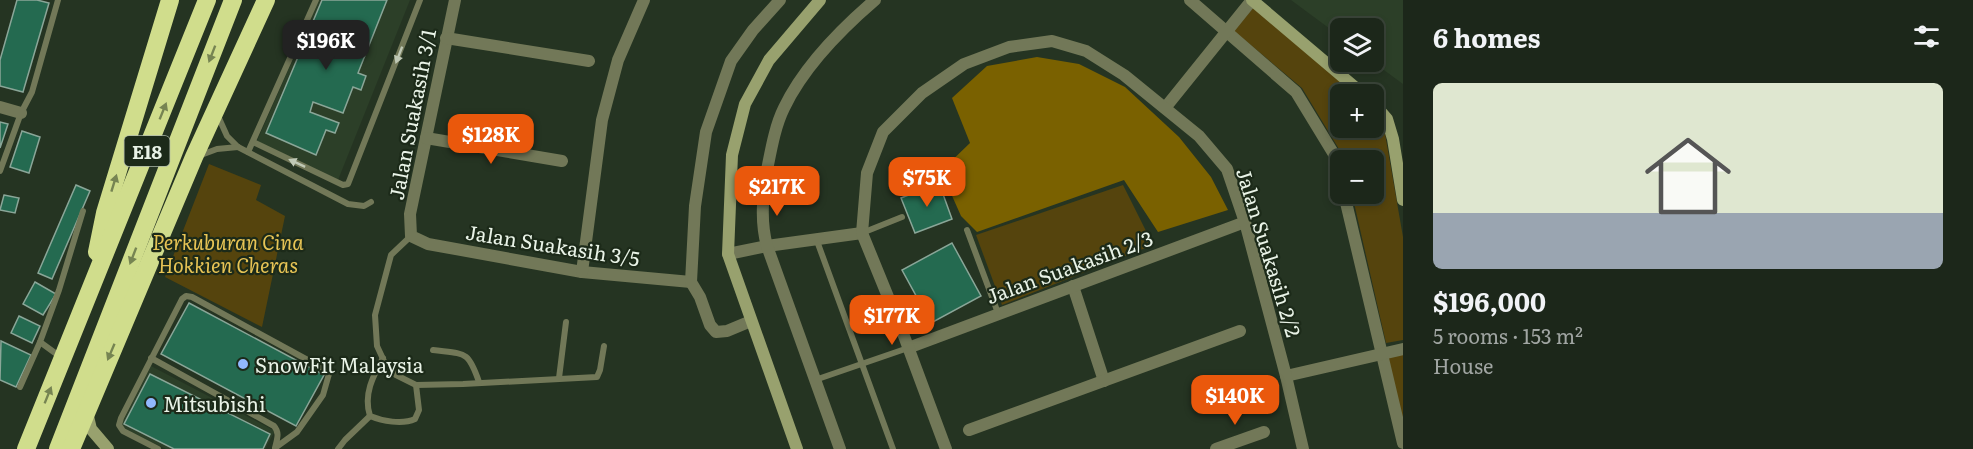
<!DOCTYPE html>
<html lang="en">
<head>
<meta charset="utf-8">
<style>
  :root { --surface:#1c271a; --page:#293327; --text:#f1f3f6; --muted:#a0a5a2; --line:#3a4439; --accent:#ea580c }
  body { margin:0; font-family:Literata,serif; background:var(--page); color:var(--text); height:100vh; display:flex; flex-direction:column; font-size:22px; white-space:nowrap }
  * { box-sizing:border-box; margin:0 }
  p { font-size:20px; color:var(--muted) }
  .icon { flex:none; width:33px; height:33px; fill:none; stroke:currentColor; stroke-width:2; stroke-linecap:round; stroke-linejoin:round }
  .map { position:relative; flex:1; overflow:hidden }
  .details { display:flex; flex-direction:column; background:var(--surface); width:570px }
  .details>* { flex:none }
  .fabs { position:absolute; left:1330px; top:18px; display:grid; gap:12px }
  .fabs a { display:grid; place-items:center; width:54px; height:54px; border-radius:9px; background:var(--surface); box-shadow:0 3px 9px #0003,0 0 0 2px var(--line); font-size:30px }
  .price { position:absolute; translate:-50% -51px; padding:0 14px; border-radius:12px; background:var(--accent); color:#fff; font-size:20px; line-height:39px; filter:drop-shadow(0 2px 3px #0008) }
  .price::after { content:''; position:absolute; left:50%; top:36px; width:18px; height:14px; margin-left:-9px; background:inherit; clip-path:polygon(0 0,100% 0,50% 100%) }
  .price.on { background:#222; color:#fff }
  ul { padding:0; list-style:none }
  li { display:grid; align-content:center; gap:12px; height:318px; padding:0 30px }
  li span { display:grid; place-items:center; height:186px; border-radius:9px; color:#555 }
  li>.icon { margin-inline-start:auto }
  span .icon { width:108px; height:108px; fill:#fffc; stroke-width:1 }
  li b { font-size:26px }
  h2 { display:flex; justify-content:space-between; align-items:center; height:72px; padding:0 30px; font-size:26px }
  main { display:flex; flex:1; min-height:0 }
  .map>svg:first-child { display:block }
</style>
</head>
<body>
<main>
<div class="map">
<svg width="1403" height="449" viewBox="0 0 1403 449">
  <rect width="100%" height="100%" fill="#253422"/>
  <g fill="#2c3f28">
    <path d="M319,0H410L338,180L257,141Z"/>
    <path d="M1291,0H1403V84L1373,62L1374,28H1341V37Z"/>
    <path d="M151,366L275,431L265,449H166L126,430L121,425Z"/>
  </g>
  <g fill="#55440d">
    <path d="M1253,8L1355,94H1341V128H1374V112L1383,122L1403,237V340L1386,343L1352,194H1374V160H1343L1342,154L1302,88L1234,31Z"/>
    <path d="M209,164L261,185L256,200L285,216L262,327L165,277Z"/>
    <path d="M1123,185L1153,245L1002,305L976,235Z"/>
    <path d="M1403,353V424L1388,357Z"/>
  </g>
  <path fill="#7a6100" d="M1037,57L1079,64L1125,87L1179,137L1211,177L1228,210L1158,232L1124,180L977,232L961,216L941,171L970,143L952,98L987,66Z"/>
  <g fill="#246a50" stroke="#8aa698" stroke-width="1.5">
    <path d="M17,0H37L49,3L23,92L0,86V60Z"/>
    <path d="M322,0H387L358,73L366,76L361,90L353,87L343,113L313,102L310,112L339,123L335,133L326,130L316,155L266,133Z"/>
    <path d="M0,122L8,124L0,148Z"/>
    <path d="M22,131L40,137L29,173L10,167Z"/>
    <path d="M939,183L952,219L915,233L901,198Z"/>
    <path d="M76,185L90,191L52,279L38,273Z"/>
    <path d="M4,195L19,198L15,213L0,210Z"/>
    <path d="M952,243L981,296L931,323L902,270Z"/>
    <path d="M35,282L56,294L43,315L23,304Z"/>
    <path d="M189,303L324,375L296,426L161,354Z"/>
    <path d="M19,316L40,326L32,343L11,333Z"/>
    <path d="M1,341L31,355L16,387L0,380Z"/>
    <path d="M150,374L270,434L263,449H174L124,424Z"/>
  </g>
  <g fill="none" stroke-linecap="round" stroke-linejoin="round">
    <g stroke="#727858" stroke-width="6">
      <path d="M218,116L227,136L238,147L348,204L364,206L371,202"/>
      <path d="M253,142L343,185L348,184L420,0"/>
      <path d="M248,152L316,0"/>
      <path d="M201,155L217,149L238,147"/>
      <path d="M0,171L21,113L32,92L58,0"/>
      <path d="M967,230L998,313"/>
      <path d="M862,233L902,217"/>
      <path d="M411,236L391,255L375,315L377,346L384,361L396,375L416,385L463,384L597,377L600,370L604,346"/>
      <path d="M817,241L893,449"/>
      <path d="M433,350C465,354 468,350 479,382"/>
      <path d="M62,358L40,342L59,290L83,211"/>
      <path d="M151,358L274,426C280,433 277,439 275,448L297,432L323,395L329,374L326,370L192,297L186,296L182,299L121,418L119,425L123,431L158,449"/>
      <path d="M383,358C373,376 363,395 370,416C382,421 402,425 415,419L419,410L416,385"/>
      <path d="M559,378L566,322"/>
      <path d="M815,380L908,348"/>
      <path d="M20,387L40,342"/>
      <path d="M338,449L345,440L370,416"/>
    </g>
    <g stroke="#727858" stroke-width="12">
      <path d="M455,0L410,214L411,236L428,244L582,272L691,282"/>
      <path d="M1190,0L1296,92L1335,156L1341,183"/>
      <path d="M446,38L589,61"/>
      <path d="M0,107L21,113"/>
      <path d="M1165,108L1252,0"/>
      <path d="M426,138L562,161"/>
      <path d="M1344,194L1403,443"/>
      <path d="M728,254L767,246L862,233"/>
      <path d="M582,272L602,120L618,60L644,0"/>
      <path d="M1073,286L1104,381"/>
      <path d="M751,321L727,331L716,332L710,325L700,297L691,282L695,206L706,132L731,61L753,30L780,0"/>
      <path d="M908,348L1245,222"/>
      <path d="M1286,376L1403,349"/>
      <path d="M969,430L1240,331"/>
      <path d="M840,449L767,246C760,220 763,196 767,170C771,150 775,126 784,108C804,66 840,30 875,0"/>
      <path d="M946,449L904,336L862,233L867,173L883,132L922,93L964,64L1009,47L1052,41L1086,51L1124,75L1199,136L1227,169L1245,222L1286,376L1303,449"/>
      <path d="M1216,449L1264,432"/>
    </g>
    <g stroke="#98a16e" stroke-width="12">
      <path d="M1252,0L1363,94"/>
      <path d="M1374,104L1387,119L1393,139L1403,200"/>
      <path d="M87,412L91,429L108,449"/>
      <path d="M797,449L728,254L732,155L745,104L769,60L820,0"/>
    </g>
    <g stroke="#d0dd8c" stroke-width="18">
      <path d="M97,252L105,213L170,0"/>
      <path d="M26,449L207,0"/>
      <path d="M58,449L233,0"/>
      <path d="M71,449L194,157L266,0"/>
    </g>
  </g>
  <defs><path id="oneway-solid" d="M-6-.8H1V-3.2L6.5 0L1 3.2V.8H-6Z" transform="scale(1.5)"/></defs>
  <g fill="#768452">
    <use href="#oneway-solid" transform="translate(212 54) rotate(111)"/>
    <use href="#oneway-solid" transform="translate(163 111) rotate(-68)"/>
    <use href="#oneway-solid" transform="translate(114 183) rotate(-73)"/>
    <use href="#oneway-solid" transform="translate(133 256) rotate(111)"/>
    <use href="#oneway-solid" transform="translate(111 352) rotate(113)"/>
    <use href="#oneway-solid" transform="translate(48 395) rotate(-68)"/>
  </g>
  <g fill="#bfc8b5">
    <use href="#oneway-solid" transform="translate(399 55) rotate(111)"/>
    <use href="#oneway-solid" transform="translate(297 163) rotate(-155)"/>
  </g>
  <g fill="#91b8fd" stroke="#1c2a19" stroke-width="2">
    <circle cx="243" cy="364" r="6"/>
    <circle cx="151" cy="403" r="6"/>
  </g>
  <g text-anchor="middle" dominant-baseline="central" stroke-width="4.5" stroke-linejoin="round" paint-order="stroke">
    <rect fill="#1c2a19" stroke="#acb7a9" stroke-width="1.5" x="124.5" y="136" width="45" height="30" rx="4.5"/>
    <g font-size="18" font-weight="bold" fill="#e9f3e7">
      <text x="147" y="151">E18</text>
    </g>
    <g font-size="20" fill="#e9f3e7" stroke="#1c2a19">
      <text transform="translate(411 114) rotate(-79)">Jalan Suakasih 3/1</text>
      <text transform="translate(553 244) rotate(9)">Jalan Suakasih 3/5</text>
      <text transform="translate(1270 252) rotate(73)">Jalan Suakasih 2/2</text>
      <text transform="translate(1069 266) rotate(-20)">Jalan Suakasih 2/3</text>
    </g>
    <g font-size="20" font-style="italic" fill="#e7c455" stroke="#1c2a19">
      <text x="228" y="241">Perkuburan Cina<tspan x="228" dy="23">Hokkien Cheras</tspan></text>
    </g>
    <g font-size="20" fill="#e9f3e7" stroke="#1c2a19" text-anchor="start">
      <text x="255" y="364">SnowFit Malaysia</text>
      <text x="163" y="403">Mitsubishi</text>
    </g>
  </g>
</svg>
<div class="fabs">
<a><svg class="icon" aria-label="layers" viewBox="0 0 24 24"><path d="M12 4l9 5-9 5-9-5zM3 14l9 5 9-5"/></svg></a>
<a>+</a>
<a>−</a>
</div>
<b class="price on" style="left:326px;top:71px">$196K</b>
<b class="price" style="left:491px;top:165px">$128K</b>
<b class="price" style="left:927px;top:208px">$75K</b>
<b class="price" style="left:777px;top:217px">$217K</b>
<b class="price" style="left:892px;top:346px">$177K</b>
<b class="price" style="left:1235px;top:426px">$140K</b>
</div>
<section class="details">
<h2>6 homes<svg class="icon" aria-label="filters" viewBox="0 0 24 24"><path d="M4 7h16M4 17h16"/><circle cx="9" cy="7" r="2"/><circle cx="15" cy="17" r="2"/></svg></h2>
<ul>
<li><span style="background:linear-gradient(#dfe7d0 70%,#9aa5b1 0)"><svg class="icon" aria-label="home" viewBox="0 0 24 24"><path d="M3 11l9-7 9 7M6 9v11h12V9"/></svg></span><div><b>$196,000</b><p>5 rooms · 153 m²</p><p>House</p></div></li>
</ul>
</section>
</main>
</body>
</html>
